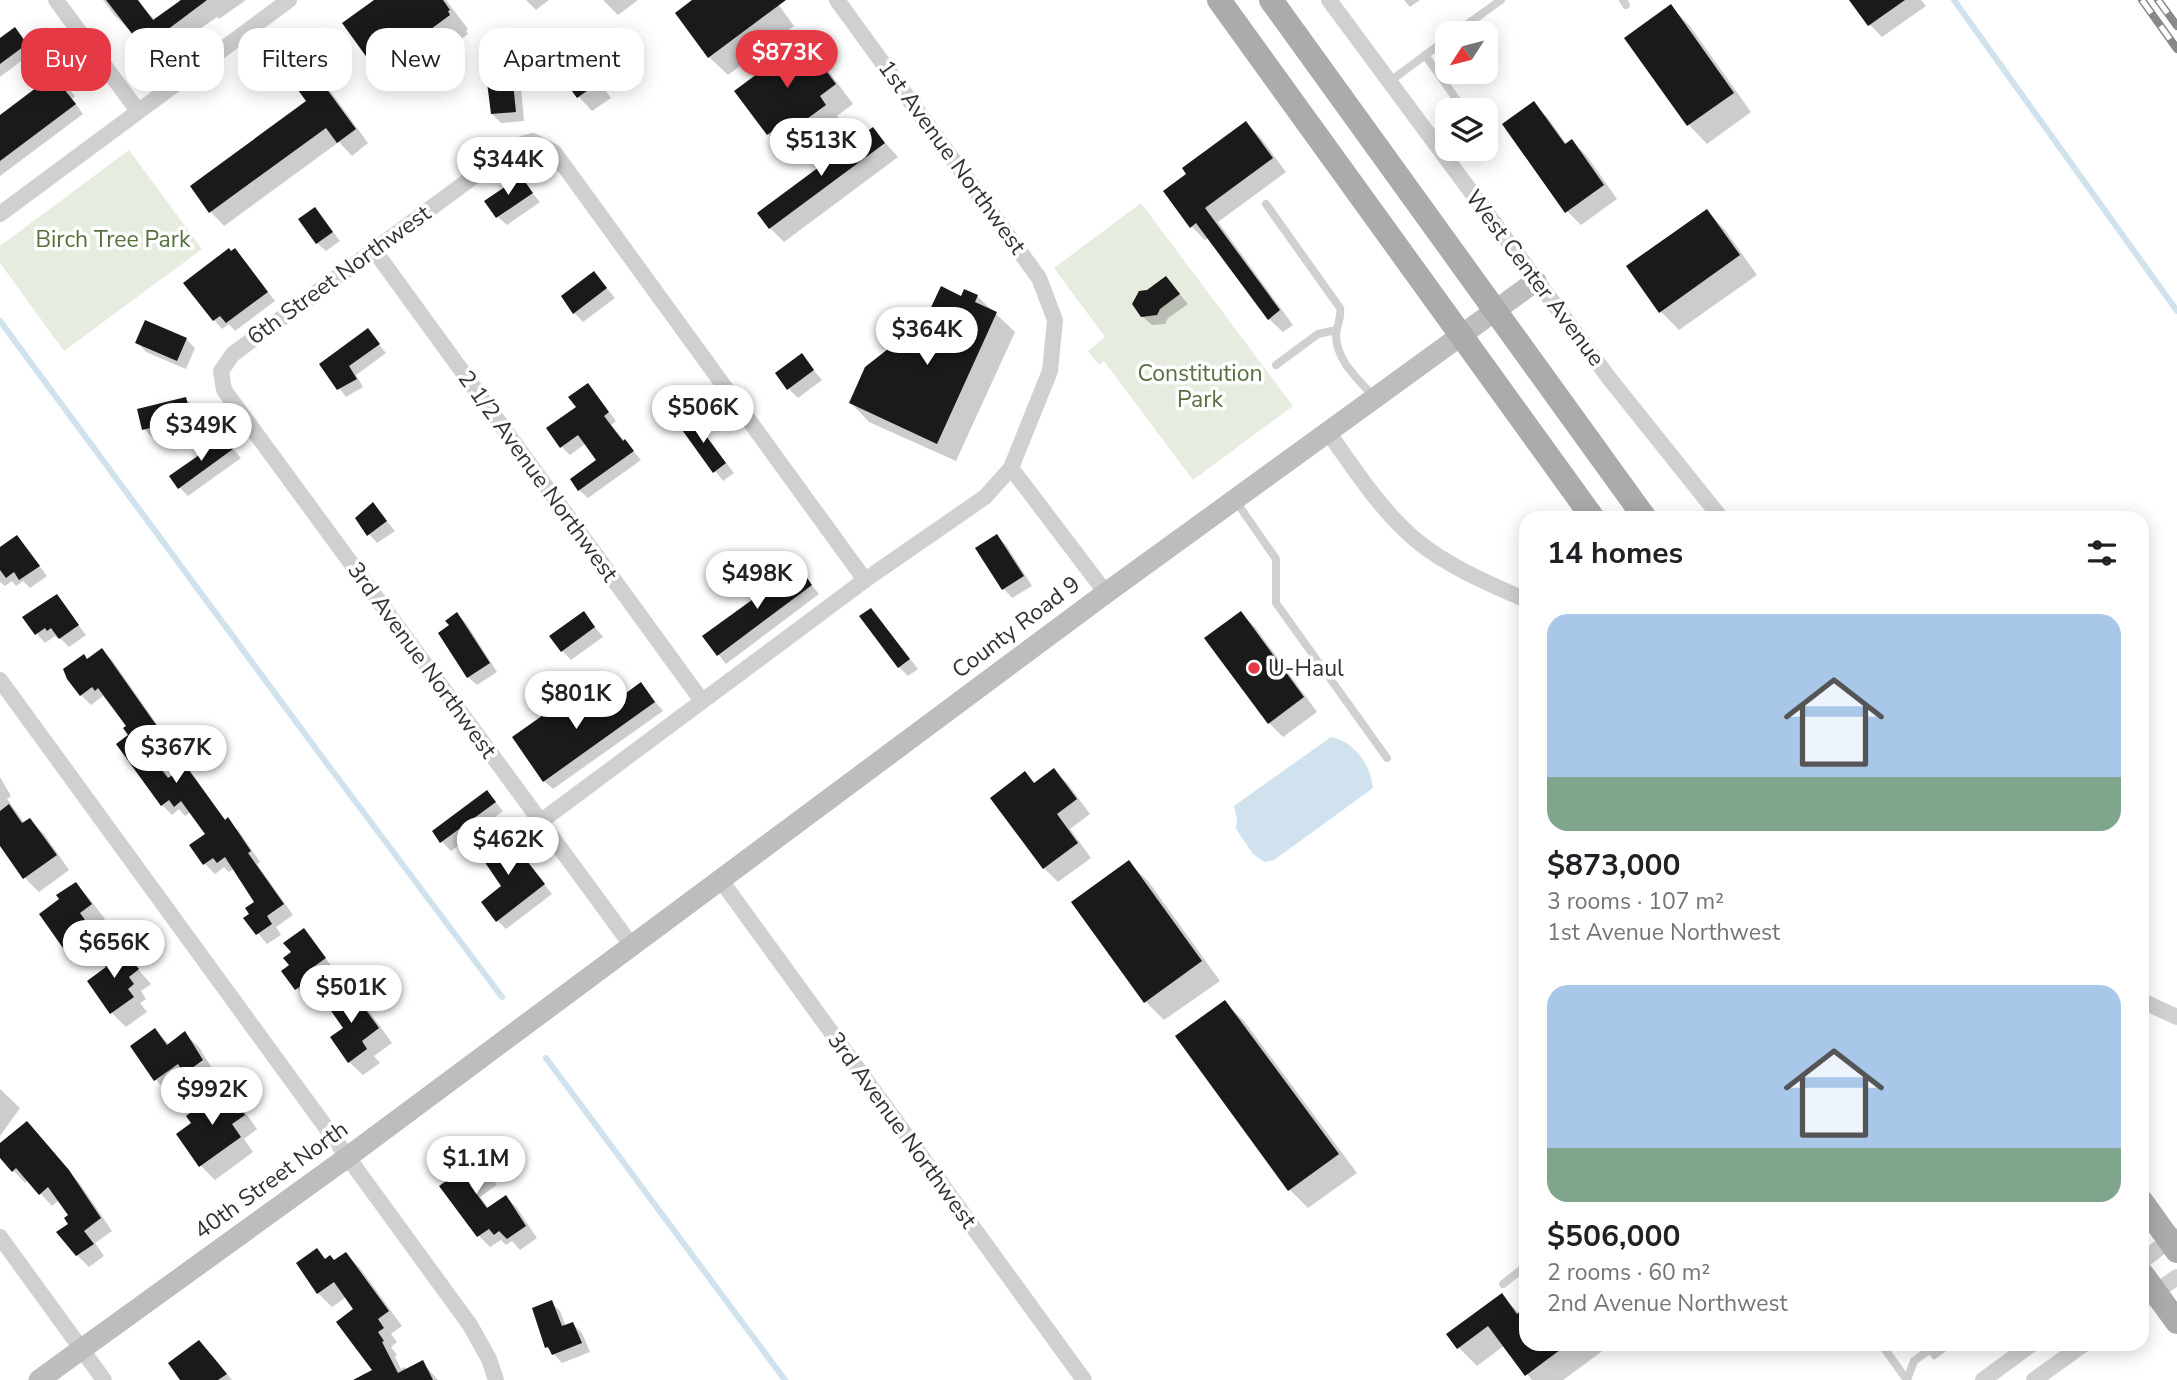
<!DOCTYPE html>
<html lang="en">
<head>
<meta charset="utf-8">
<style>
  :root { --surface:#fff; --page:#f2f2f2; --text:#202124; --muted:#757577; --accent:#e63946 }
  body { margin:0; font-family:"Nunito Sans",sans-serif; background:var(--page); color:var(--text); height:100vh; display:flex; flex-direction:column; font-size:26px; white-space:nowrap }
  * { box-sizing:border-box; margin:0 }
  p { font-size:23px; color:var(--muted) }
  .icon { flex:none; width:38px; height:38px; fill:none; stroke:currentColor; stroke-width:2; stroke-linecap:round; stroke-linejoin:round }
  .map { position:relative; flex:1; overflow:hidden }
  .drawer { position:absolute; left:1519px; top:511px; width:630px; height:840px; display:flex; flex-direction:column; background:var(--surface); border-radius:21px; box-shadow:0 4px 18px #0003 }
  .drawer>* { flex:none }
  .guide { position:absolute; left:21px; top:28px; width:665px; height:63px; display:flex; gap:14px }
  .needle { width:46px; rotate:234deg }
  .buttons { position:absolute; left:1435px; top:21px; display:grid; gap:14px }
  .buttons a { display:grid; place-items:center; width:63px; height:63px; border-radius:14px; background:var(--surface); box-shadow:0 4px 18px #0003; font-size:35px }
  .price { position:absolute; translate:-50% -60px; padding:0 16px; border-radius:24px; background:#fff; color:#222; font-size:23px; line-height:46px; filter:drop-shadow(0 2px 4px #0008) }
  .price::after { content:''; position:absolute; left:50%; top:42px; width:21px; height:16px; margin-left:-10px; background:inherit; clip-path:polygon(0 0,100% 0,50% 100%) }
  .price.selected { background:var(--accent); color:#fff }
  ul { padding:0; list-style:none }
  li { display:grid; align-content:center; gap:14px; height:371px; padding:0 28px }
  li span { display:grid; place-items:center; height:217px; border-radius:21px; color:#555 }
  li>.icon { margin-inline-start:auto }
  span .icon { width:126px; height:126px; fill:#fffc; stroke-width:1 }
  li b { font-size:30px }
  h2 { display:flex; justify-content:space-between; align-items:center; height:84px; padding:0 28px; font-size:30px }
  .chip { padding:0 24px; border-radius:21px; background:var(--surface); box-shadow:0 4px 18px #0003; font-size:24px; line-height:63px }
  .chip.selected { background:var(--accent); color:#fff }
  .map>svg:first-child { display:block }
</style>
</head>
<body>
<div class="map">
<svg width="2177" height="1380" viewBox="0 0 2177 1380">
  <rect width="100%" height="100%" fill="#fff"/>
  <g fill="#e6ecdf">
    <path d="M129,150L202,249L64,351L0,263V246Z"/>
    <path d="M1141,203L1293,406L1193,480L1104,361L1099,365L1088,351L1105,337L1054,268Z"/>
  </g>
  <path fill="#cfe2ee" d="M1331,737C1354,741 1371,765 1373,788L1274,860L1264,862L1253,854L1236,829L1237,819L1234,806Z"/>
  <g fill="#0003">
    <path d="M103,0L137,1L156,21L180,3L179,0H246L219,19L217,17L179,44L183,49L164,63L114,15Z"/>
    <path d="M377,0H446L468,29L466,31L468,34L436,57L433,54L393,84L374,65L344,24Z"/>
    <path d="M526,0H549L536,10Z"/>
    <path d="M603,0H638L618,15Z"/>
    <path d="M693,0H775L794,26L728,75L709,57Z"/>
    <path d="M1404,0H1420L1410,7Z"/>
    <path d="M1851,0H1921L1926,6L1882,37L1870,25Z"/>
    <path d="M1671,7L1689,25L1751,112L1707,144L1689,125L1626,38Z"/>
    <path d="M15,29L33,52L0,77V40Z"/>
    <path d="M558,30L571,44L611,98L592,111L579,97L540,44Z"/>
    <path d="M802,42L821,61L853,104L837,116L844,124L809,150L801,142L787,153L768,134Z"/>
    <path d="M509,45L518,54L524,121L501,123L492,114Z"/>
    <path d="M293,46L307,59L368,143L352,156L339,142L224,226L211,212L192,187L309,102Z"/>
    <path d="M57,74L75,96L72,99L83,114L0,176V117Z"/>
    <path d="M1534,104L1548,118L1567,145L1572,141L1586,155L1617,199L1581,225L1567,211Z"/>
    <path d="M1246,123L1260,137L1286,172L1218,222L1293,325L1283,332L1269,319L1209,237L1205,240L1191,226L1188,174Z"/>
    <path d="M873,129L898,157L784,242L770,228Z"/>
    <path d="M520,178L540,202L507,225L498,217Z"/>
    <path d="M315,209L340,241L326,251L317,243Z"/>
    <path d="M1707,211L1725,230L1757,275L1679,330L1661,312Z"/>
    <path d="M243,259L275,301L235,331L229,324L222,329L214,320Z"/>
    <path d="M594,273L615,298L583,322L574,313Z"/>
    <path d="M1166,278L1188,304L1168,318L1165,324L1152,325L1142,316L1148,292Z"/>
    <path d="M977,296L1015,332L956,461L869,422L851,403L962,298Z"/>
    <path d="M368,331L386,353L356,375L363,387L346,397L321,364Z"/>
    <path d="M186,339L195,348L186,369L146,352L137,342Z"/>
    <path d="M801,355L822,380L798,398L789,389Z"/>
    <path d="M588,385L616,421L611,425L641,460L588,498L579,490L599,460L586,443L570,455L561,446Z"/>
    <path d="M186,399L195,408L199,427L153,438L144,429Z"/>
    <path d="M693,420L734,473L723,481L682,428Z"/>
    <path d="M224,439L241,458L188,496L179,487Z"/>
    <path d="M373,505L395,531L377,543L369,534Z"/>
    <path d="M997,536L1006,545L1032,586L1012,598L1004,589L977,549Z"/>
    <path d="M17,537L47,576L30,588L23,581L16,586L12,581L5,586L0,582V549Z"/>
    <path d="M798,568L819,594L726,664L704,636Z"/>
    <path d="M57,597L86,635L69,647L59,637L57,638L55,636L45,643L37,634Z"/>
    <path d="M871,610L918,669L908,676L899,667Z"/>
    <path d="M584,613L603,637L571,660L562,651Z"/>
    <path d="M457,614L466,623L497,672L477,685L468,677L451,626Z"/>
    <path d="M1241,614L1255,627L1317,712L1283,737L1269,723Z"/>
    <path d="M102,650L112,660L168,740L151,752L170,779L185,768L195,778L226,821L238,830L260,862L257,864L293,915L276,927L281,935L267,944L246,919L252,914L256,902L235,868L229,872L224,867L215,874L205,864L207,834L191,812L185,816L179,809L172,815L162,805L128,726L103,696L91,705L81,695L87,660Z"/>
    <path d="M641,685L663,711L553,789L544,781L566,701L580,716L604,711Z"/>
    <path d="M1054,771L1068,784L1090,814L1070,829L1091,858L1058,882L1044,868L1025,774L1036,784Z"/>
    <path d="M0,777L11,796L7,799L25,824L30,820L44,834L69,870L39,892L25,878L0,840Z"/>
    <path d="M487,792L503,811L451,851L442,842Z"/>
    <path d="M513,844L552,894L506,929L497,920Z"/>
    <path d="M1129,863L1148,881L1220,981L1164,1020L1146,1002L1074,902Z"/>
    <path d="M75,884L89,898L105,919L92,928L97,935L93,938L99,946L78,960L64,946L61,900Z"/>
    <path d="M304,930L333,968L316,980L321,987L305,998L284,971L291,966L293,953Z"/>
    <path d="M119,948L151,984L141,991L146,999L140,1003L147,1012L126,1027L112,1013L89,982L109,968Z"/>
    <path d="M350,990L364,1004L392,1043L374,1056L380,1063L363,1075L349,1062L346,1028Z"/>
    <path d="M1225,1003L1244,1021L1357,1173L1308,1208L1289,1189Z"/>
    <path d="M155,1030L170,1045L185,1034L199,1047L216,1075L200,1086L191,1078L170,1094L156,1080L132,1047Z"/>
    <path d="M0,1089L20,1108L0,1136Z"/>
    <path d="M225,1090L239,1104L257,1129L244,1139L253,1152L215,1180L201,1166L194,1124Z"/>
    <path d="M27,1123L80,1184L112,1231L95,1243L104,1256L89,1267L77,1255L70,1216L59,1200L52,1206L28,1180L25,1183L0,1156V1146Z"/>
    <path d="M461,1143L497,1185L480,1197L489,1209L506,1197L517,1208L537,1238L520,1250L512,1241L506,1245L501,1240L490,1247L479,1236L442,1186L451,1179L452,1167Z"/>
    <path d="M316,1250L326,1260L335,1262L346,1254L360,1268L402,1326L391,1334L397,1342L391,1347L397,1355L395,1357L401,1369L405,1367L407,1370L422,1362L438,1380H374L375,1371L356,1310L346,1297L332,1307L318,1293L298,1263Z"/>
    <path d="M1501,1295L1520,1314L1526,1309V1344H1612L1563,1380H1532L1505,1345L1477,1366L1458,1347Z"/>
    <path d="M551,1302L560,1311L566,1327L573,1324L582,1333L590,1352L562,1363L547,1347Z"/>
    <path d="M199,1343L213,1356L232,1380H182Z"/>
    <path d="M1919,1344H1956L1934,1360Z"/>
  </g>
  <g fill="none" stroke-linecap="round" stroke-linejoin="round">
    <g stroke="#cfe2ee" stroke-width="6">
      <path d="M1954,0L2177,311"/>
      <path d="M0,321L325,761L502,997"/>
      <path d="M546,1058L785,1380"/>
    </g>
  </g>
  <g fill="#1a1a1a">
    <path d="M106,0H138L153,20L181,0H207L167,30L170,35L149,50L136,33L133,35Z"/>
    <path d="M374,0H443L450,10L448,11L450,15L416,40L414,37L373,66L342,23Z"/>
    <path d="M692,0H786L708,58L675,13Z"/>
    <path d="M1849,0H1905L1868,26Z"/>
    <path d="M1671,4L1734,93L1687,126L1624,38Z"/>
    <path d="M15,27L27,44L0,64V38Z"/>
    <path d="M558,28L598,83L577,98L537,43Z"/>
    <path d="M803,40L836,84L820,96L826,105L789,132L782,124L767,135L734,91Z"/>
    <path d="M293,43L356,129L337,143L326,128L209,213L190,186L306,101L274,57Z"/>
    <path d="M509,44L516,112L491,114L487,82L498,81L495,45Z"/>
    <path d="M57,72L68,86L64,89L76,104L0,161V115Z"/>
    <path d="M1534,101L1565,144L1572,139L1604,185L1565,213L1502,124Z"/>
    <path d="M1246,121L1273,158L1205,208L1280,310L1268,320L1196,223L1190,228L1163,191L1186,174L1182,168Z"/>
    <path d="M873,127L885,143L769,229L757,213Z"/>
    <path d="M521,176L533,193L496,218L484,201Z"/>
    <path d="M315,207L333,232L316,244L298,219Z"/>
    <path d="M1707,209L1740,255L1659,313L1626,266Z"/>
    <path d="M229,248L231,251L235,248L268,292L226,323L220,316L213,321L183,283Z"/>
    <path d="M594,271L607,288L573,314L561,296Z"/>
    <path d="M1166,276L1180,294L1160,309L1157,315L1141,317L1132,304L1139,291L1147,290Z"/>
    <path d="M941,286L961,296L964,289L978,295L975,302L997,312L937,444L849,403L865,367L911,331L918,335Z"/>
    <path d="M145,320L187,338L177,361L135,343Z"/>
    <path d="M368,328L380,344L349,366L357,379L337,390L319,364Z"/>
    <path d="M802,353L814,370L787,390L775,373Z"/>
    <path d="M588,383L609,412L604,416L623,441L625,439L634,451L578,491L570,479L596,460L578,435L560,448L546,428L576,407L568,397Z"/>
    <path d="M186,397L191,418L142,430L137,409Z"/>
    <path d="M693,418L726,463L713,473L680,427Z"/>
    <path d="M225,437L233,449L178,489L169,476Z"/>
    <path d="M373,502L387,521L367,536L355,518Z"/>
    <path d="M997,534L1024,576L1002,590L975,548Z"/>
    <path d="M17,535L40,566L19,580L14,572L6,578L0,570V547Z"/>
    <path d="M799,566L812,585L717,656L702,636Z"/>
    <path d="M57,594L79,625L59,639L51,628L47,631L45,628L35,635L22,617Z"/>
    <path d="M871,608L910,659L898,668L859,616Z"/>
    <path d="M584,611L595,627L561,652L549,636Z"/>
    <path d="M1241,611L1304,697L1268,724L1204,638Z"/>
    <path d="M457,612L490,663L467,678L438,633L449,625L445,621Z"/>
    <path d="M102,648L159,729L142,741L164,773L168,778L186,766L225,820L228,817L251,851L248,853L284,904L267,916L272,924L256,935L243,918L249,914L245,908L254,902L225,857L217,863L213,858L203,865L189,845L205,834L181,801L174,807L169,800L161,806L116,744L128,735L123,728L126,726L98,688L95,691L92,687L80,696L67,679L63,669L84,654L87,659Z"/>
    <path d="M641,682L655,702L543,782L512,737L566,699L578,715L597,702L603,710Z"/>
    <path d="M1054,768L1077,799L1057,814L1078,843L1043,869L990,798L1025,771L1034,783Z"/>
    <path d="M487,790L496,802L440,843L432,831Z"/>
    <path d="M9,804L22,823L30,818L57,855L23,879L0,846V811Z"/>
    <path d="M505,833L545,884L496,922L481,902L501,886L478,852Z"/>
    <path d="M1129,860L1202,961L1144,1003L1071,902Z"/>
    <path d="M76,882L92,904L80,913L85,920L81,923L86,931L63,948L39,914L59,899L56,895Z"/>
    <path d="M304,928L326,958L309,970L314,977L295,990L281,971L289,965L283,958L291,952L283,943Z"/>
    <path d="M119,946L139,969L129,977L134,984L128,989L134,997L110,1014L87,981L106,967L100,959Z"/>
    <path d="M350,988L379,1028L362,1041L367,1049L348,1063L330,1037L343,1028L327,1005Z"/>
    <path d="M1225,1000L1339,1154L1288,1191L1175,1036Z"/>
    <path d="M155,1028L167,1045L185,1031L203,1060L184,1074L178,1064L154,1081L130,1046Z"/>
    <path d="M225,1087L245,1115L232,1124L241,1137L199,1167L176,1134L191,1123L186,1116Z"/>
    <path d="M27,1121L69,1170L101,1218L84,1231L94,1244L76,1256L56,1232L68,1224L64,1218L68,1215L48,1187L39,1195L16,1168L12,1172L0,1158V1143Z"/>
    <path d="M461,1141L487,1173L470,1185L487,1208L506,1195L526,1226L507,1239L499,1231L494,1235L489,1229L477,1237L439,1186L449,1179L443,1171L449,1166L441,1155Z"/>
    <path d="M317,1248L325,1259L330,1255L334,1260L346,1252L389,1311L378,1319L384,1328L378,1332L384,1341L382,1342L398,1373L423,1360L433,1380H353L372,1370L336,1322L353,1309L334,1282L317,1294L296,1263Z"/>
    <path d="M1502,1293L1517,1314L1526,1307V1344H1568L1525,1376L1488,1326L1457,1349L1446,1334Z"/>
    <path d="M552,1300L562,1326L573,1322L582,1343L552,1355L548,1347L545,1348L532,1308Z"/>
    <path d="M199,1340L227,1374L218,1380H180L168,1363Z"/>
  </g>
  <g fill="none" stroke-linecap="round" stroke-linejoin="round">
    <g stroke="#d0d0d0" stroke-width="8">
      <path d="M1623,0L1626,5"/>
      <path d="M1455,33L1501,0"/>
      <path d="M1425,55L1464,110"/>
      <path d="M1389,82L1447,39"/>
      <path d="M1266,204L1340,308C1342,318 1336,326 1336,336C1337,361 1357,378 1373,396"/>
      <path d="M1276,365L1318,334L1336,330"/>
      <path d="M1235,500L1276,559V603L1387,758"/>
      <path d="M1503,1284L1526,1266"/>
      <path d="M1881,1344L1907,1380"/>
      <path d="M1907,1380L1914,1361L1937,1344"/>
    </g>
    <g stroke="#d0d0d0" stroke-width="16">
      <path d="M56,0L138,111"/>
      <path d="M1329,0L1609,378L1721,518"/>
      <path d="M0,214L289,0"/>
      <path d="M374,250L702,701"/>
      <path d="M1328,432C1355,470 1381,511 1417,541C1449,567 1488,583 1526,600"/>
      <path d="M1011,468L1106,593"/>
      <path d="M0,680L470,1325L489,1359L496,1380"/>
      <path d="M540,822L865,580L985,497L1011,468L1050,371L1055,320L1039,278L837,0"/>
      <path d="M720,879L1084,1380"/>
      <path d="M632,946L224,390L221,371L233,354L515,146L533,141L554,152L865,580"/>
      <path d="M2142,1001L2177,1017"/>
      <path d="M0,1237L104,1380"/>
      <path d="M2142,1261L2175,1236"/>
      <path d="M2142,1302L2177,1277"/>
      <path d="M1983,1380L2032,1344"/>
      <path d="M2034,1380L2084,1344"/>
    </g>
    <path stroke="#bdbdbd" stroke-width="21" d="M39,1380L349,1156L1106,593L1536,281"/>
    <g stroke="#ababab" stroke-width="24">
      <path d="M1219,0L1593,518"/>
      <path d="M1271,0L1645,518"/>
      <path d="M2142,1202L2177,1251"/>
      <path d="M2142,1274L2177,1322"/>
    </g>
    <defs>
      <g id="rail">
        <path d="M2142,0L2177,49"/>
        <path d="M2158,0L2177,26"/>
      </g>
    </defs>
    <use href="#rail" stroke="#888" stroke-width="8"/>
    <use href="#rail" stroke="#fff" stroke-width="5" stroke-dasharray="16" stroke-linecap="butt"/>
  </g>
  <circle fill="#e63946" stroke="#fff" stroke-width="2.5" cx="1254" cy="668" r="7"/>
  <g text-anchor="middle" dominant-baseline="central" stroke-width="7" stroke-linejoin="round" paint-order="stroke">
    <g font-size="23" fill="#333" stroke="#fff">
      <text transform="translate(952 157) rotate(54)">1st Avenue Northwest</text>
      <text transform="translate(339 275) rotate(-36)">6th Street Northwest</text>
      <text transform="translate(1535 278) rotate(53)">West Center Avenue</text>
      <text transform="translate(538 476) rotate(54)">2 1/2 Avenue Northwest</text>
      <text transform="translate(1016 627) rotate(-37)">County Road 9</text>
      <text transform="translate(422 660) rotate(54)">3rd Avenue Northwest</text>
      <text transform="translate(902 1130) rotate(54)">3rd Avenue Northwest</text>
      <text transform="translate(271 1180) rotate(-36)">40th Street North</text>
    </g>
    <g font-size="23" fill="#56703f" stroke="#fff">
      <text x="113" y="239">Birch Tree Park</text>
      <text x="1200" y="373">Constitution<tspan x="1200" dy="26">Park</tspan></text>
    </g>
    <g font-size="23" fill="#333" stroke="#fff" text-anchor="start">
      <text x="1268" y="668">U-Haul</text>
    </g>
  </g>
</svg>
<div class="buttons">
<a><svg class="needle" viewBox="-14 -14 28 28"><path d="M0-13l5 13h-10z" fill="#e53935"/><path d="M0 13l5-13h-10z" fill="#757577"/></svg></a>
<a><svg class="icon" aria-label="layers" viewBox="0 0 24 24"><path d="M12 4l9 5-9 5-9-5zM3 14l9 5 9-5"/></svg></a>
</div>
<b class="price selected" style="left:787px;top:90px">$873K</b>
<b class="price" style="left:821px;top:178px">$513K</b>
<b class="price" style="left:508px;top:197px">$344K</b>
<b class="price" style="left:927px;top:367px">$364K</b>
<b class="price" style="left:703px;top:445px">$506K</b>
<b class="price" style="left:201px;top:463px">$349K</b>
<b class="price" style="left:757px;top:611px">$498K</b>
<b class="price" style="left:576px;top:731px">$801K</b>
<b class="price" style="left:176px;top:785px">$367K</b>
<b class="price" style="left:508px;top:877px">$462K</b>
<b class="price" style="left:114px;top:980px">$656K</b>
<b class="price" style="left:351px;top:1025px">$501K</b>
<b class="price" style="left:212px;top:1127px">$992K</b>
<b class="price" style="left:476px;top:1196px">$1.1M</b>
<div class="guide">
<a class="chip selected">Buy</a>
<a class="chip">Rent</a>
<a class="chip">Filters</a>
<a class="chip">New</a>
<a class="chip">Apartment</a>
</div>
<section class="drawer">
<h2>14 homes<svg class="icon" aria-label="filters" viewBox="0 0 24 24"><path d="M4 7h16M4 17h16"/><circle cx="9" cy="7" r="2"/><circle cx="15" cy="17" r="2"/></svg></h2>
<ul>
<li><span style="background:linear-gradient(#a9c7e8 75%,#7fa58c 0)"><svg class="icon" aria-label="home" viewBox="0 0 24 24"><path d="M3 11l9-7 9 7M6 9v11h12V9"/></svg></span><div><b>$873,000</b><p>3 rooms · 107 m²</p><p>1st Avenue Northwest</p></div></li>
<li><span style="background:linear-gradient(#a9c7e8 75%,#7fa58c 0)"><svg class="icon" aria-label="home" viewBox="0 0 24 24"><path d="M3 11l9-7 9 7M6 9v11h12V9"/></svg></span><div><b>$506,000</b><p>2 rooms · 60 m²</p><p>2nd Avenue Northwest</p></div></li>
</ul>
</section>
</div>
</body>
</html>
